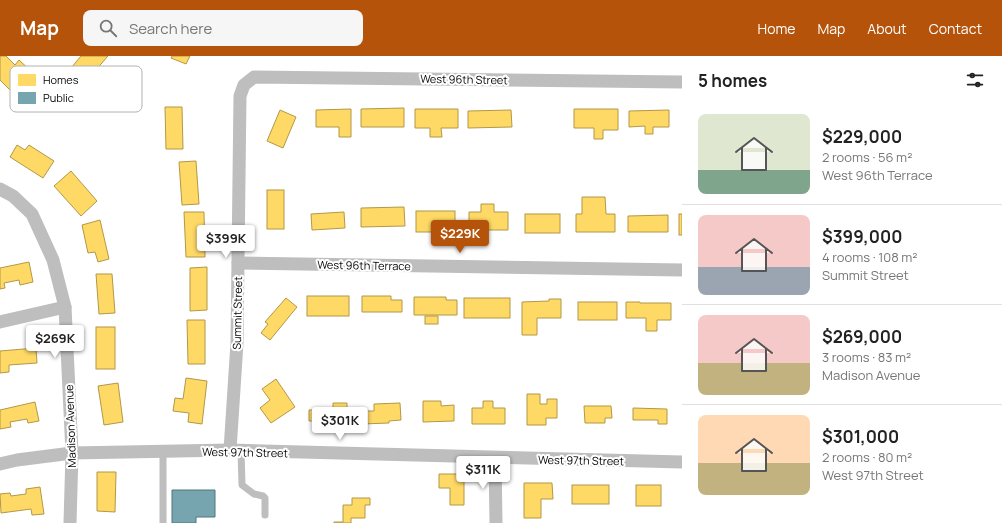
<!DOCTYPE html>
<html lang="en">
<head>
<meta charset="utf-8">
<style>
  :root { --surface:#fff; --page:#f6f6f6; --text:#222; --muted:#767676; --line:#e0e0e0; --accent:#b45309 }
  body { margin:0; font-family:Manrope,sans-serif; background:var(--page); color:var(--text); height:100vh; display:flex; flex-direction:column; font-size:15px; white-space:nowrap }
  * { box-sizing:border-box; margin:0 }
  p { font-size:13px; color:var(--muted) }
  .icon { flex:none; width:22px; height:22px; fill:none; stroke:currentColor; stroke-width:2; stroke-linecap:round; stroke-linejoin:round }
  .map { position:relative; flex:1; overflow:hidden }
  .details { display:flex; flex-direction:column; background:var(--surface); width:320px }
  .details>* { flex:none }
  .price { position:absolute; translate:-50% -34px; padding:0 9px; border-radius:4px; background:#fff; color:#222; font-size:13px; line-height:26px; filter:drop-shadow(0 1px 2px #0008) }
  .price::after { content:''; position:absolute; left:50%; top:24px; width:12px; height:9px; margin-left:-6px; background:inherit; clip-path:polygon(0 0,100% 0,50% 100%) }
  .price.active { background:var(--accent); color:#fff }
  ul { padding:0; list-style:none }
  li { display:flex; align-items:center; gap:12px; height:100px; padding:0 16px }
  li+li { border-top:1px solid var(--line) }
  li span { display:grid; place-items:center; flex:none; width:112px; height:80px; border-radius:8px; color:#555 }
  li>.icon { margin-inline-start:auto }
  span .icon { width:48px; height:48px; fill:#fffc; stroke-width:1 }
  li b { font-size:17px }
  h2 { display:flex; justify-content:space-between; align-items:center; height:48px; padding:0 16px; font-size:17px }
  header { display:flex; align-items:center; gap:24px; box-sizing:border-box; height:56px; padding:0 20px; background:var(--accent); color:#fff }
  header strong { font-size:19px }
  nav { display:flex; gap:22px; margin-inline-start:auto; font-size:14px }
  .search { width:280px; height:36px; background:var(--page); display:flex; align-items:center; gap:10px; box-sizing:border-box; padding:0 14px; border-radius:8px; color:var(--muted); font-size:15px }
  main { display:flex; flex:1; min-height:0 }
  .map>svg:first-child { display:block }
</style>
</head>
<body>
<header>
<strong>Map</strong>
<div class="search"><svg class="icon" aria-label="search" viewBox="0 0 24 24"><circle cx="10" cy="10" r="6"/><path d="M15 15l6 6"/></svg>Search here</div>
<nav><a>Home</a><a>Map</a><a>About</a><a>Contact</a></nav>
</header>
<main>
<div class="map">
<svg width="682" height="467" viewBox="0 0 682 467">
  <rect width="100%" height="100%" fill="#fff"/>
  <g fill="#ffd966" stroke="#b29847">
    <path d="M0,0H6L15,9L19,4L32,16L12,36L0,24Z"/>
    <path d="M81,0H108L81,31L66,18Z"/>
    <path d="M172,0H190L186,8L171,2Z"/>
    <path d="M165,51H182L183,93H166Z"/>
    <path d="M404,52V71H361V53Z"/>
    <path d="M351,53V81H339V71H316V54Z"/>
    <path d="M415,53H458V72H441L442,81H430V72H415Z"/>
    <path d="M574,53H618V74H603V83H594V72H574Z"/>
    <path d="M280,54L296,61L283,92L267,85Z"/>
    <path d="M511,54L512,71L468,72V55Z"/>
    <path d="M669,54V71H653V78H645V70L629,71V55Z"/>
    <path d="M17,89L25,94L29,89L54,105L43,122L10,101Z"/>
    <path d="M196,105L199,148L182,149L179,106Z"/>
    <path d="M71,115L97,145L81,160L54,130Z"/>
    <rect x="267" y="134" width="17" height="39"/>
    <path d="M582,141H605L606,158H615V176H576V158H582Z"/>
    <path d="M481,148H494V156H508V174H469V156H481Z"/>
    <path d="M404,151L405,170L361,171V152Z"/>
    <rect x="416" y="155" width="39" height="21"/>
    <path d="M184,156H204L205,201H186Z"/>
    <path d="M344,156L345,172L312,174L311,158Z"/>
    <rect x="525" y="158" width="35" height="19"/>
    <rect x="679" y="158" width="3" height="21"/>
    <path d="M668,159V176H628V160Z"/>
    <path d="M100,164L109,203L98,206L95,196L88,197L82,169Z"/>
    <path d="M29,206L33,226L20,229L19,224L4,227L5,232L0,233V212Z"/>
    <path d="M207,211V254L190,255V212Z"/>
    <path d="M96,218H112L115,257L99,258Z"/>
    <rect x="307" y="240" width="42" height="20"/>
    <path d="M362,240H391V244H402V256H362Z"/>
    <path d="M414,241H446V244H457V259H414Z"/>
    <path d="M286,242L297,251L270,284L261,277L268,268L265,266Z"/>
    <rect x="464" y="242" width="46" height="20"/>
    <path d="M549,243H561V262H537V279H522V246L549,245Z"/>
    <rect x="578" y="246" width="39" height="18"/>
    <path d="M626,246H640V247H671V264H657V275H646V262H626Z"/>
    <rect x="425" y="260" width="13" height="8"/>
    <path d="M187,264H205V308H188Z"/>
    <rect x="96" y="271" width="19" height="42"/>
    <path d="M36,292L37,307L9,309V316L0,317V295Z"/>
    <path d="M186,322L207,325L202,368L188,366L189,357L173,355L175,342L183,343Z"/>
    <path d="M276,323L295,351L271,367L260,352L270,344L262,333Z"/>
    <path d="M118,327L123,366L104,369L98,330Z"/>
    <path d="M527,338H540V348H547V343H557V362H546V369H527Z"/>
    <path d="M423,345H441V350L454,349V365L423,366Z"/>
    <path d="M483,345H493V352H505V368H472V352H483Z"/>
    <path d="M35,346L39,365L28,367L27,363L10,366L11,371L0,373V354Z"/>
    <path d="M333,347H347V365H309V354H333Z"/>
    <path d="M400,347L401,364L389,365V367L362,368V355H374V348Z"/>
    <path d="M584,350H611L612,362H605V367H585Z"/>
    <path d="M633,352L667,353V368H658V364H633Z"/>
    <path d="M97,416H116L115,456L97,455Z"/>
    <path d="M439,418H464V449H450V432H439Z"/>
    <path d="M524,427H552L553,443H541V462H524Z"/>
    <rect x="572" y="429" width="37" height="19"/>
    <rect x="636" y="429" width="25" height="21"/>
    <path d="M40,431L44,458L32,459L31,453L1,457L0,438L10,437L11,440L26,438V433Z"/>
    <path d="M352,442H370V449H365V462H351V467H334V466H343V449H352Z"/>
  </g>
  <path fill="#76a5af" stroke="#53747a" d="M172,434H215V461H196V467H172Z"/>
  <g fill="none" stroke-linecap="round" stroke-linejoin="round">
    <g stroke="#bebebe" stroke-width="7">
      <path d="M241,395L242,429L254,438L263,440L265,442V459"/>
      <path d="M163,396V467"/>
    </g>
    <g stroke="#bebebe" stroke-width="13">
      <path d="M0,133L13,140L32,158L53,204L65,251L72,397L70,467"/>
      <path d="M238,207L682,214"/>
      <path d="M0,266L65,251"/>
      <path d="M230,394L237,287L240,40L244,29L254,21L682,26"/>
      <path d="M495,402L496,467"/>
      <path d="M0,408L17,404L72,397L230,394L682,406"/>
    </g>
  </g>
  <g text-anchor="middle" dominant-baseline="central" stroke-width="4" stroke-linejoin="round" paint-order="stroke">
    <g font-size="11" fill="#000" stroke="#fff">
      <text transform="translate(464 23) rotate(1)">West 96th Street</text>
      <text transform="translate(364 209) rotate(1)">West 96th Terrace</text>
      <text transform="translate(237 257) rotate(-89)">Summit Street</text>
      <text transform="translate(70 370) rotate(-92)">Madison Avenue</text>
      <text transform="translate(245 396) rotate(1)">West 97th Street</text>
      <text transform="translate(581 404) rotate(1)">West 97th Street</text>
    </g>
  </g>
  <rect x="10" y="10" width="132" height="46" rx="6" fill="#fff" stroke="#b2b2b2" stroke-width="1"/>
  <rect x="18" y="18" width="18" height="12" fill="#ffd966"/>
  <rect x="18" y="36" width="18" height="12" fill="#76a5af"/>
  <g font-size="11" fill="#000">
    <text x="43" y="28">Homes</text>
    <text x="43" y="46">Public</text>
  </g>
</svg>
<b class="price active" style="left:460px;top:198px">$229K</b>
<b class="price" style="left:226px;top:203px">$399K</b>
<b class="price" style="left:55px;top:303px">$269K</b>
<b class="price" style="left:340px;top:385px">$301K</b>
<b class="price" style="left:483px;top:434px">$311K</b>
</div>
<section class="details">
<h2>5 homes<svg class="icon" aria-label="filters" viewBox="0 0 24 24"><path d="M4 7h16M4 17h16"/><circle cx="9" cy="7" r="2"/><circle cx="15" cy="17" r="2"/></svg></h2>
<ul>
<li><span style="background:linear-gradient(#dfe7d0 70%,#7fa58c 0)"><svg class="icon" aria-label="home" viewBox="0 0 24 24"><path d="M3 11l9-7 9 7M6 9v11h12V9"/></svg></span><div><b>$229,000</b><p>2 rooms · 56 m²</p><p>West 96th Terrace</p></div></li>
<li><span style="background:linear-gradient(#f6c9c9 65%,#9aa5b1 0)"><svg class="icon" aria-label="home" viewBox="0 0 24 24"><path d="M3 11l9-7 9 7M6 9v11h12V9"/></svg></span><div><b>$399,000</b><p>4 rooms · 108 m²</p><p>Summit Street</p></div></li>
<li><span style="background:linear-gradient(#f6c9c9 60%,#c2b280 0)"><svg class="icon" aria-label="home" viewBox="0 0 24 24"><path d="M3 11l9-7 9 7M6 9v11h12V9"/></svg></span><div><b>$269,000</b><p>3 rooms · 83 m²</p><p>Madison Avenue</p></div></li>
<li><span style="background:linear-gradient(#ffd9b3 60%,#c2b280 0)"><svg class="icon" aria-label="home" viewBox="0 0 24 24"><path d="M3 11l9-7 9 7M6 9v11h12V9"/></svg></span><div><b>$301,000</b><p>2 rooms · 80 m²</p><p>West 97th Street</p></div></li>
</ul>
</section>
</main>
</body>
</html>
